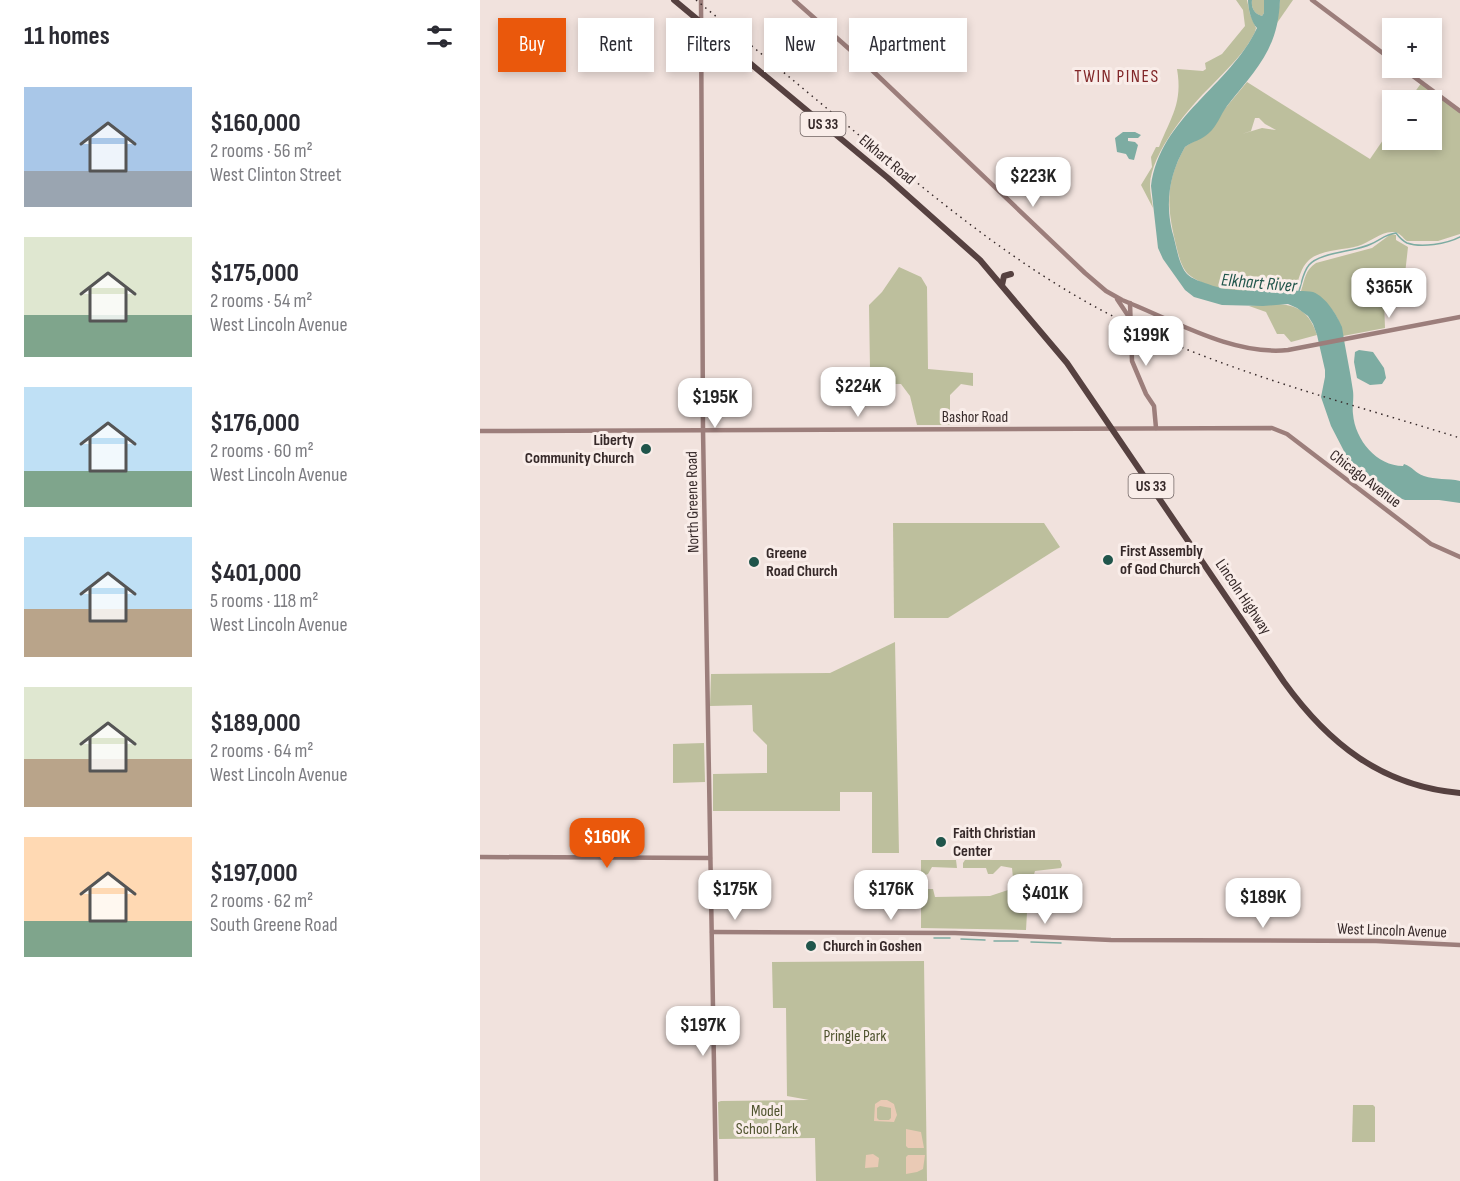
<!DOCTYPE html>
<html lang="en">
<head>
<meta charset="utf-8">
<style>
  :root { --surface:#fff; --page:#f2f2f3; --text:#2b2b33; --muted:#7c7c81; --accent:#ea580c }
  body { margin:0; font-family:"Sofia Sans Condensed",sans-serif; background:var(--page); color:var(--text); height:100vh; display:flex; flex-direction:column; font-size:22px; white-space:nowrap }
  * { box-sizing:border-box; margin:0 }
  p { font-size:20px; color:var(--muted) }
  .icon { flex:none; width:33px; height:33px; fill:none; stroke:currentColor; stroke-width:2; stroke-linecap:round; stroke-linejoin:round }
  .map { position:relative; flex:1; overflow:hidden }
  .sheet { display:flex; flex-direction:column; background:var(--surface); width:480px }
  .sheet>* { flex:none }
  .banner { position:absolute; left:18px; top:18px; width:570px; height:54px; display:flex; gap:12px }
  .tools { position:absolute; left:902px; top:18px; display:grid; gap:12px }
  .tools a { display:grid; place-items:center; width:60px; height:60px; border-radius:0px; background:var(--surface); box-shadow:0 3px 9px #0003; font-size:30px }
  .price { position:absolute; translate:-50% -51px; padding:0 14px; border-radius:12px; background:#fff; color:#222; font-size:20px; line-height:39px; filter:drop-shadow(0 2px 3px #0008) }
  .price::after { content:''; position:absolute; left:50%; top:36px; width:18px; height:14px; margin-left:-9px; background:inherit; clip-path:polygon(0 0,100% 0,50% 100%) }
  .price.current { background:var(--accent); color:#fff }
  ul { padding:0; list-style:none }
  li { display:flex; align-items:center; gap:18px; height:150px; padding:0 24px }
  li span { display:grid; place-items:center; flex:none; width:168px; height:120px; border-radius:0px; color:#555 }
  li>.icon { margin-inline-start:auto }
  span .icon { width:72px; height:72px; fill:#fffc; stroke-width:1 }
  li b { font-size:26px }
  h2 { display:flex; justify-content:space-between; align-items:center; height:72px; padding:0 24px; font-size:26px }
  .pill { padding:0 21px; border-radius:0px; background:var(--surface); box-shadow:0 3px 9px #0003; font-size:21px; line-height:54px }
  .pill.current { background:var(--accent); color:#fff }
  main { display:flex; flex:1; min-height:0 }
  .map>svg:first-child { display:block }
</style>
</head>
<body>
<main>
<section class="sheet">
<h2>11 homes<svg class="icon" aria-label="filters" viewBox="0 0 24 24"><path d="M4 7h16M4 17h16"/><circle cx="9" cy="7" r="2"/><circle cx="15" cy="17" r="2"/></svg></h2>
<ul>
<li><span style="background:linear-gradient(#a9c7e8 70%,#9aa5b1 0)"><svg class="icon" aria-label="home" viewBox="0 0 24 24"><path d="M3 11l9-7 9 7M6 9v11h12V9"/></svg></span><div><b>$160,000</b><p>2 rooms · 56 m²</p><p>West Clinton Street</p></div></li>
<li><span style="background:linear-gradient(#dfe7d0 65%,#7fa58c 0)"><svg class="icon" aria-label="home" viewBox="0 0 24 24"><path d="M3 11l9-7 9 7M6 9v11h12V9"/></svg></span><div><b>$175,000</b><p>2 rooms · 54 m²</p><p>West Lincoln Avenue</p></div></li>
<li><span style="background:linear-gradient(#bfe0f5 70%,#7fa58c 0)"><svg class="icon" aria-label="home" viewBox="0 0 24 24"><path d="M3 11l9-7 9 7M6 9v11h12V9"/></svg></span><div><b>$176,000</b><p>2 rooms · 60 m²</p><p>West Lincoln Avenue</p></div></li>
<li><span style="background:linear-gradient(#bfe0f5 60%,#b9a48a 0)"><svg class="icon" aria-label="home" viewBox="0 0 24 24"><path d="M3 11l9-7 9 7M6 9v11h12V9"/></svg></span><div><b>$401,000</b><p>5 rooms · 118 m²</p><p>West Lincoln Avenue</p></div></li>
<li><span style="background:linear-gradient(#dfe7d0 60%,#b9a48a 0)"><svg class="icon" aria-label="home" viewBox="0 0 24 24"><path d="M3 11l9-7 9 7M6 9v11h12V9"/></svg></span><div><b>$189,000</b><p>2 rooms · 64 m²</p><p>West Lincoln Avenue</p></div></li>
<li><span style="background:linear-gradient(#ffd9b3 70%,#7fa58c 0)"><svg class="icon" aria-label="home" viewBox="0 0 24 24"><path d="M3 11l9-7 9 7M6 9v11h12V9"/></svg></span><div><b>$197,000</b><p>2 rooms · 62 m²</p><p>South Greene Road</p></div></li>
</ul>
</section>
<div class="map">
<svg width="980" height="1181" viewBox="0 0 980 1181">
  <rect width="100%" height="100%" fill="#f1e2dd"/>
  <g fill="#bdbf9d" fill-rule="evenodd">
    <path d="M756,0H767L770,14L776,28L775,32C765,53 748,68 732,85C709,107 671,153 670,185C670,193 672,201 673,208L661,185L672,167L671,157L676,147H679C691,117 703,103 697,69L723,71L726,69L725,63L742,54L765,26L763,10Z"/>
    <path d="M772,0H784V13L782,16C774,14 771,8 772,0Z"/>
    <path d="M800,0H813L797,23Z"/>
    <path d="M767,82L890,159L912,127V140H951V100H929L942,82L980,111V234L958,241H927C922,237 919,231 912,232C900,232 889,243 878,246C863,250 840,250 829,260C821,267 818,280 816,290C790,290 762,293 737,288C728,286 715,280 708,274C702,268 699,257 697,249C687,209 684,184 705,147C719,137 731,135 738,117ZM775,118H779L785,124L796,130L782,128L762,134L771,131Z"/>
    <path d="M911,234L916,235V240L928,247L925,274L912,288L904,301L905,328L863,336C858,308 845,301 821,291C825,279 825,270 836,263L892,248Z"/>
    <path d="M419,267L441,277L447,287L448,369L493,373V386L481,384L470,395V425H437L430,396L421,384H398L390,369L389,305L402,292Z"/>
    <path d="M794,304C818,304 830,313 837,335L811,342L804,334H797L786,312L769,306Z"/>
    <path d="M413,523H564L580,547L468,618H414Z"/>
    <path d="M415,642L419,853H392V792H360V811H233V774L287,773V745L273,731L272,705L230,706L231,674L350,673Z"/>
    <path d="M224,743L225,782L193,783V744Z"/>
    <path d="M441,860H476L477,868L452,867L448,874L445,875L447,889H453L455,897L510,896L534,888L532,868L521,866L513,874H508L506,868H483V863L485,860H580L582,865L581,868L555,871L548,895L546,930L441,928Z"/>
    <path d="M444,961L447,1181H336L335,1138L239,1139L238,1102L241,1101L329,1100L307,1096L306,1008H293L292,962Z"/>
    <path d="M873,1105H893L895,1107V1142H872Z"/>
  </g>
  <g fill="#eacab5" fill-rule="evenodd">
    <path d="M401,1100H407L414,1104L417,1115L414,1122L394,1121L395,1104ZM400,1106L411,1108V1118L409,1120H399L397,1118V1108Z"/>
    <path d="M426,1129L441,1132L444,1148H428L426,1146Z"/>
    <path d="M393,1154L399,1158L398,1167L385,1168L386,1155Z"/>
    <path d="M428,1155H445L443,1169L437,1172L426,1174V1157Z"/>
  </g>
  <g fill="#7daca2">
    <path d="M768,0H772C771,8 774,14 782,16L784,13V0H800C798,50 776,69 747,106C741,114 737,126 729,133C722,140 713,141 705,147C690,173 685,201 692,231C696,243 698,264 707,274C712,279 722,282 728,284C757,296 789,286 819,291C824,291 829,291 833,292C846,297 857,315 862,327C865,348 870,370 873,391C874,399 872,407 873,414C875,440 897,466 923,466L924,464C933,467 935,473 944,476C955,480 968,478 980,481V503L959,500H925L917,497L874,464L866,455L851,426L841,397L845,377V370L837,335L833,324L828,316L817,308L808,304L783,306L742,305L714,297L705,290L683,259L678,248L671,186C680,117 750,86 777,28C771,22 768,8 768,0Z"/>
    <path d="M643,132H655L661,135L658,138H648V141L655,142L658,145L654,160L649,159L646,154L637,152L635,138Z"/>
    <path d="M879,350L893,352L904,368L906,378L902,384L890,385L877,378L874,362L875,352Z"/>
  </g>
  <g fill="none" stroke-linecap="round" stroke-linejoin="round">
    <g stroke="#7daca2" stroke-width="1.5">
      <path d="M819,291C822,282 823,272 829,265C840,252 875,252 891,244C900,240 906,234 916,233C919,237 923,241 927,243C941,248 967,244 980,237"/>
      <path d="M454,938H470"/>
      <path d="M481,939L505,940"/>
      <path d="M514,941H538"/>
      <path d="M551,942L581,943"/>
    </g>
    <g stroke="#9c7e7b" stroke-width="4.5">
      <path d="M221,0L223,430L236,1181"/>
      <path d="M314,0L376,55L605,273L626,291L642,300C693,320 753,356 808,350L980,317"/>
      <path d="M832,0L912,60"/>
      <path d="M922,68L980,111"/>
      <path d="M637,299L649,317"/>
      <path d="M650,303L652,361L666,394L674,406L676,428"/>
      <path d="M0,431L792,428L807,434L951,544L980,557"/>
      <path d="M0,857L230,858"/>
      <path d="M232,932L475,933L631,940L896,941L980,945"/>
    </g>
    <g stroke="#564140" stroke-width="6">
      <path d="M194,0L408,178L500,260L587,363L804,682C848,743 901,786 980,793"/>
      <path d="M522,285L524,276L531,274"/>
    </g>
    <path stroke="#362929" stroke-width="1.5" stroke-dasharray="1.5 4.5" stroke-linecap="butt" d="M216,0C271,45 326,91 380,136C454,197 526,257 610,304C724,367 856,399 980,438"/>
  </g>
  <g fill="#20554b" stroke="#f9ede9" stroke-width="2">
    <circle cx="166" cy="449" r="6"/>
    <circle cx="628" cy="560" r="6"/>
    <circle cx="274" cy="562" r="6"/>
    <circle cx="461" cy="842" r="6"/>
    <circle cx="331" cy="946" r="6"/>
  </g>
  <g text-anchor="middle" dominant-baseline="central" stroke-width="6" stroke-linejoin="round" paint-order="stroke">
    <g fill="#f9ede9" stroke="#706463" stroke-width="1.5">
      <rect x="320.5" y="112" width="45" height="24" rx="4.5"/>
      <rect x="648.5" y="474" width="45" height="24" rx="4.5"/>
    </g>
    <g font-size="15" font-weight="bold" fill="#362929">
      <text x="343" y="124">US 33</text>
      <text x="671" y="486">US 33</text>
    </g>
    <g font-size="16" fill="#362929" stroke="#f9ede9">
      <text transform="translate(407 160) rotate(40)">Elkhart Road</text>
      <text x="495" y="417">Bashor Road</text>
      <text transform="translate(885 479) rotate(37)">Chicago Avenue</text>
      <text transform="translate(213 502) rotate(-91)">North Greene Road</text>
      <text transform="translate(763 597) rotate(56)">Lincoln Highway</text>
      <text transform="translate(912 931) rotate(2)">West Lincoln Avenue</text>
    </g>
    <g font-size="16" font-weight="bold" fill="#362929" stroke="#f9ede9" text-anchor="start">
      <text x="154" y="440" text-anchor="end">Liberty<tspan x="154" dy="18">Community Church</tspan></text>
      <text x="640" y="551">First Assembly<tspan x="640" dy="18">of God Church</tspan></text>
      <text x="286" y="553">Greene<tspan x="286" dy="18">Road Church</tspan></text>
      <text x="473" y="833">Faith Christian<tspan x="473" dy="18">Center</tspan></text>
      <text x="343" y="946">Church in Goshen</text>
    </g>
    <g font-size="16" fill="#4f532e" stroke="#f9ede9">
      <text x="375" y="1036">Pringle Park</text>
      <text x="287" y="1111">Model<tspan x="287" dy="18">School Park</tspan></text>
    </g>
    <g font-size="18" letter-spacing="1.5" fill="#812628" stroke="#f9ede9">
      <text x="637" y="76">TWIN PINES</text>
    </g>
    <g font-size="18" font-style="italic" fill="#20554b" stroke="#f9ede9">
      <text transform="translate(779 283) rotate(5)">Elkhart River</text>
    </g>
  </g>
</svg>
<div class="tools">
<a>+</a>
<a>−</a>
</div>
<b class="price" style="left:553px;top:208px">$223K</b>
<b class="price" style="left:909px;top:319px">$365K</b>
<b class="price" style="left:666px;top:367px">$199K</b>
<b class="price" style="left:378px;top:418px">$224K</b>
<b class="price" style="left:235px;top:429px">$195K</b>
<b class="price current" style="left:127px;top:869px">$160K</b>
<b class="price" style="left:255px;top:921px">$175K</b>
<b class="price" style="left:411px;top:921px">$176K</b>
<b class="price" style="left:565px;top:925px">$401K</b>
<b class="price" style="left:783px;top:929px">$189K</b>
<b class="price" style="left:223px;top:1057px">$197K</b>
<div class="banner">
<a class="pill current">Buy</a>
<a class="pill">Rent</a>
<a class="pill">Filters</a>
<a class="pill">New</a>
<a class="pill">Apartment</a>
</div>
</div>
</main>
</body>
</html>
